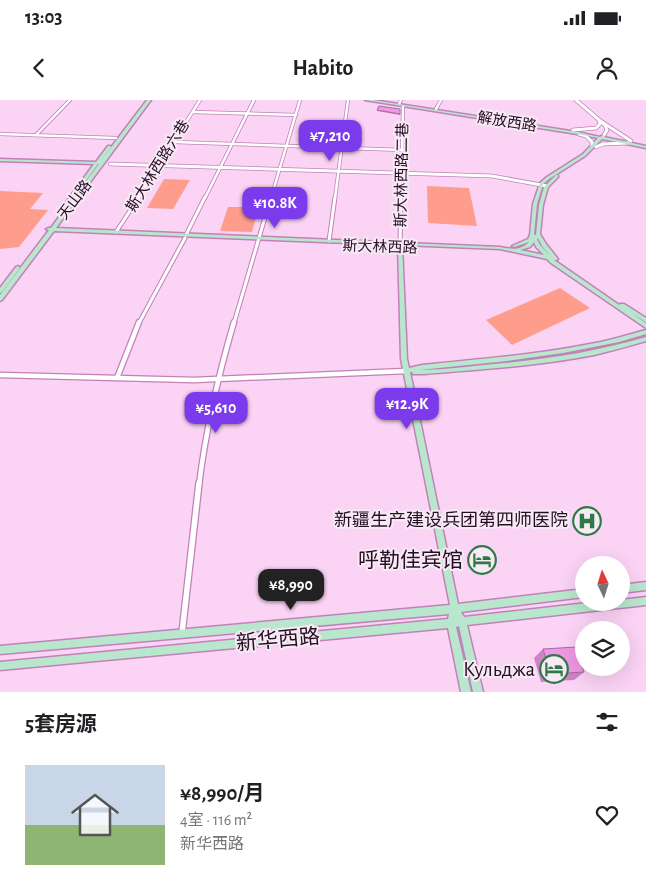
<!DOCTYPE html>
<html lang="zh">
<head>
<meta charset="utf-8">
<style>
  :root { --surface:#fff; --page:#f6f6f6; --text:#202124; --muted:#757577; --line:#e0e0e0; --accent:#7c3aed }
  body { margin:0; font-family:"Alegreya Sans","Noto Sans SC",sans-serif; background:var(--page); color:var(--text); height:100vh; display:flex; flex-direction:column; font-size:19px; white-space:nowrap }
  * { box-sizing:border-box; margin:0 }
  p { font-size:16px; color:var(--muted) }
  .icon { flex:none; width:28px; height:28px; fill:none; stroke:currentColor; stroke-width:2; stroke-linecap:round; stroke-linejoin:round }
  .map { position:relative; height:592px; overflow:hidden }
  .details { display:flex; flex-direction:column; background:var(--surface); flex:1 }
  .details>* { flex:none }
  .needle { width:32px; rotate:356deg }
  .controls { position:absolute; left:575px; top:456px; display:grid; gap:10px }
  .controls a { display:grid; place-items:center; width:55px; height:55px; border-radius:50%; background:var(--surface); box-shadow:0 5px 20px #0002; font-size:25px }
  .price { position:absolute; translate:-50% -42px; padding:0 11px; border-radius:10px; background:var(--accent); color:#fff; font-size:16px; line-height:32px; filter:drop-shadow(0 1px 2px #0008) }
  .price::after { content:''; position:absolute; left:50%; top:30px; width:15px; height:11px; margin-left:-8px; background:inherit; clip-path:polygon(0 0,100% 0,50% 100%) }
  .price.selected { background:#222; color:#fff }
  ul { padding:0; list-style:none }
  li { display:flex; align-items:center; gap:15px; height:125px; padding:0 25px }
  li+li { border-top:1px solid var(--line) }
  li span { display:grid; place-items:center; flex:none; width:140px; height:100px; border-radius:0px; color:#555 }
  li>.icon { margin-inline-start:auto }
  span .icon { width:60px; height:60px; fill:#fffc; stroke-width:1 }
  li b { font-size:21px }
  h2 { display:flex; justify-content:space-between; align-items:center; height:60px; padding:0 25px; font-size:21px }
  .status { display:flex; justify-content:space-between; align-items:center; height:35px; padding:0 25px; background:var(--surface); direction:ltr }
  .status svg { height:14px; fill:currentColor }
  header { display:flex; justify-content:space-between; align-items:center; height:65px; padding:0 25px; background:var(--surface); font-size:22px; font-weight:700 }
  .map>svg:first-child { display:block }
</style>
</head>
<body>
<div class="status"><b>13:03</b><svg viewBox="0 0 49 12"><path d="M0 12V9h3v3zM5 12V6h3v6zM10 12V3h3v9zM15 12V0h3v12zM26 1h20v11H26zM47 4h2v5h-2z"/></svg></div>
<header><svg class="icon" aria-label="back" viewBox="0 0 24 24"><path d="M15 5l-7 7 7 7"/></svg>Habito<svg class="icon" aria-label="person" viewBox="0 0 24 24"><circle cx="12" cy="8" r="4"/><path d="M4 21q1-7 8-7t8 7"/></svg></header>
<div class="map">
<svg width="646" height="592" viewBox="0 0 646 592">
  <rect width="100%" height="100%" fill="#fbd3f5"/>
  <g fill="#fe9d8b">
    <path d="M164,79L190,80L173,109L147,108Z"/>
    <path d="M427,86L469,88L477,126L428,123Z"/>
    <path d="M0,91L43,93L30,109L48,110L19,147L0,149Z"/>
    <path d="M228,107H259L252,132L220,131Z"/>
    <path d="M560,188L590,208L512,245L486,220Z"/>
  </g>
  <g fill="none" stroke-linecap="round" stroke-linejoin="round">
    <defs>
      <g id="minor-far3">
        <path d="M399,4L401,0"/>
        <path d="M436,9L441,0"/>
        <path d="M193,12L296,15"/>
        <path d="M0,34L116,38"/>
        <path d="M36,35L70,0"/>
        <path d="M174,42L403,50"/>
        <path d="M138,98L200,0"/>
        <path d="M205,98L254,0"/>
        <path d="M271,98L300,0"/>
        <path d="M335,98L348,0"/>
        <path d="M401,98L403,6"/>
      </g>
      <g id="minor-far2">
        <path d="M116,132L139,97"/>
        <path d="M186,135L205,97"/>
        <path d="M329,141L335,97"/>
        <path d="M400,145L401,97"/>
        <path d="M139,223L185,138"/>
        <path d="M234,223L271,97"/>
      </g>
      <g id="minor-far1">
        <path d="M0,275L194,280L406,271"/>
        <path d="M117,278L139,222"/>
        <path d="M199,385C206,329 218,276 234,222"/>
      </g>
      <path id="minor" d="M182,533L199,383"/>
      <g id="tertiary">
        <path d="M576,0L605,25L607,30L604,35"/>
        <path d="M573,30L596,28L600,24L599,20L631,41"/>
        <path d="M579,34L586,36L592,42V46"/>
        <path d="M596,47L603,44L628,43"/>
        <path d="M110,64L492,76L547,86"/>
      </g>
      <g id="secondary">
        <path d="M147,0H151L56,128L500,147C511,149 520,151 529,142L514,147L512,146L528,139L530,135L533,104L540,83L547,77L583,54L598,38L577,34L365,0H373L577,32L600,37L603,35L605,36L604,37L646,46V48L602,39L585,56L549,79L543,84L537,104L534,134L535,135H536L539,105L544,87L556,75H558V77L548,87L543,105L540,134L546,144L558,159L556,160H554L619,205L620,204H624L646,218V222L631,213L646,223V228L551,163L547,159L500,149L402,145L407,259L409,268L422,265C478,259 535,255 590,244C609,241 627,235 646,230V234L619,242L563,253L507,261L419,270C441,270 463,267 484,265C540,260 592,253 646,237V241C629,246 611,251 594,255C538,266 481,269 425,274H413L412,272H410L458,504L584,489V497L461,512L464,517L596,502H621V500L646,497V505L467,525L483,592H473L459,526L456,527L471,592H461L448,528L0,570V562L448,519L449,514L0,554V546L450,505L401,259L398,145L54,131L2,200L0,201V195L49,130L46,129L48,128H51L64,110L61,109L94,64L0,61V59L96,62L108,46H110L111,47L100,62ZM98,64H99L72,100ZM538,138L542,146L551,157L540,145L537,139ZM534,142L536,147L544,155L520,150L530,147Z"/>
        <path d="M18,166L20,168L2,192L0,193V188L16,167Z"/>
        <path d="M646,482V490L621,493V485Z"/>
      </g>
    </defs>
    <use href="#minor-far3" stroke="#c082b8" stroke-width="4"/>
    <use href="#minor-far2" stroke="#c082b8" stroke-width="5"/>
    <use href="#minor-far1" stroke="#c082b8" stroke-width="7"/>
    <use href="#minor" stroke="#c082b8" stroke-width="8"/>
    <use href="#tertiary" stroke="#c082b8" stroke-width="4.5"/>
    <use href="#secondary" stroke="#c082b8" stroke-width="3"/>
    <use href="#minor-far3" stroke="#fff" stroke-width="2.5"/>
    <use href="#minor-far2" stroke="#fff" stroke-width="3"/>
    <use href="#minor-far1" stroke="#fff" stroke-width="4.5"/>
    <use href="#minor" stroke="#fff" stroke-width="5.5"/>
    <use href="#tertiary" stroke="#fff" stroke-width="3"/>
    <use href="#secondary" fill="#b9e7cd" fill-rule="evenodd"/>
  </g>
  <g fill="#ce83c4">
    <path d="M400,9V15L377,11V10Z"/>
    <path d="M543,549L584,572L574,580L541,582L534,558Z"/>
  </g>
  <g fill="#ef98e4" stroke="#a76aa0">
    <path d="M379,6L400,9V14L377,10Z"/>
    <path d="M576,547L584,572L551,574L543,549Z"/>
  </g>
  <defs>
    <symbol id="hospital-ring" viewBox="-11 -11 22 22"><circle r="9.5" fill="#f7eaf5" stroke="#2e7946" stroke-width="1.5"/><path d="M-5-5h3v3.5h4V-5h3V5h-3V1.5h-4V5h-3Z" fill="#2e7946"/></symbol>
    <symbol id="hotel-ring" viewBox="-11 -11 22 22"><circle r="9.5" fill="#f7eaf5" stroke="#2e7946" stroke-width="1.5"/><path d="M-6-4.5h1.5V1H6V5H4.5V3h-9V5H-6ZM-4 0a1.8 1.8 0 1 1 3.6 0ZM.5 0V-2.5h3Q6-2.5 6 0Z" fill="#2e7946"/></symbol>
  </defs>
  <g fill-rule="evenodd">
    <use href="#hospital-ring" x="571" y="405" width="32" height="32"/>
    <use href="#hotel-ring" x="466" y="444" width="32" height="32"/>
    <use href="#hotel-ring" x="538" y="553" width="32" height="32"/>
  </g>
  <g text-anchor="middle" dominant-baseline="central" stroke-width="4" stroke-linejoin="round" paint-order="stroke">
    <g font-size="15" fill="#260e23" stroke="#f7eaf5">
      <text transform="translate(507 22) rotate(9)">解放西路</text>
      <text transform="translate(158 66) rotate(-58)">斯大林西路六巷</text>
      <text transform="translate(402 75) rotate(-89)">斯大林西路二巷</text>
      <text transform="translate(75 100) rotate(-53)">天山路</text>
      <text transform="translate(380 147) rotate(2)">斯大林西路</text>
    </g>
    <g font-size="18" fill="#260e23" stroke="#f7eaf5" text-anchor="end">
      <text x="568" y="421">新疆生产建设兵团第四师医院</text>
    </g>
    <g font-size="21" fill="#260e23" stroke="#f7eaf5" text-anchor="end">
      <text x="463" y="460">呼勒佳宾馆</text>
      <text x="535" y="569">Кульджа</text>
    </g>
    <g font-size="21" fill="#260e23" stroke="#f7eaf5">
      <text transform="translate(278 540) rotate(-5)">新华西路</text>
    </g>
  </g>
</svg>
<div class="controls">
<a><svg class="needle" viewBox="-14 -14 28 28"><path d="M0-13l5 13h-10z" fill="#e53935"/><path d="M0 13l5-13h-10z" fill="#757577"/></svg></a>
<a><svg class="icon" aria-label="layers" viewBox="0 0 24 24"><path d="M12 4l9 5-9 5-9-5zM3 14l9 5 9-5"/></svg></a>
</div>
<b class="price" style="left:330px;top:62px">¥7,210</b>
<b class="price" style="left:275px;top:129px">¥10.8K</b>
<b class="price" style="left:407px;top:330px">¥12.9K</b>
<b class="price" style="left:216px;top:334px">¥5,610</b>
<b class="price selected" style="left:291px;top:511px">¥8,990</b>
</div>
<section class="details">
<h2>5套房源<svg class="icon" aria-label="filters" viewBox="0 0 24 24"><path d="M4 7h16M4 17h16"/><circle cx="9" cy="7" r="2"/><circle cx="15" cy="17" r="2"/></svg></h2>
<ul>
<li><span style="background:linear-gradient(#c9d6e8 60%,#8fb573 0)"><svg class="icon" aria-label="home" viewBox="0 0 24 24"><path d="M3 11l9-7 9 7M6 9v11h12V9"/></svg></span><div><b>¥8,990/月</b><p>4室 · 116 m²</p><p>新华西路</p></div><svg class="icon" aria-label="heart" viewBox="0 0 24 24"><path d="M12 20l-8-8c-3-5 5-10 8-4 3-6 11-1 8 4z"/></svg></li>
</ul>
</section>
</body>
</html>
